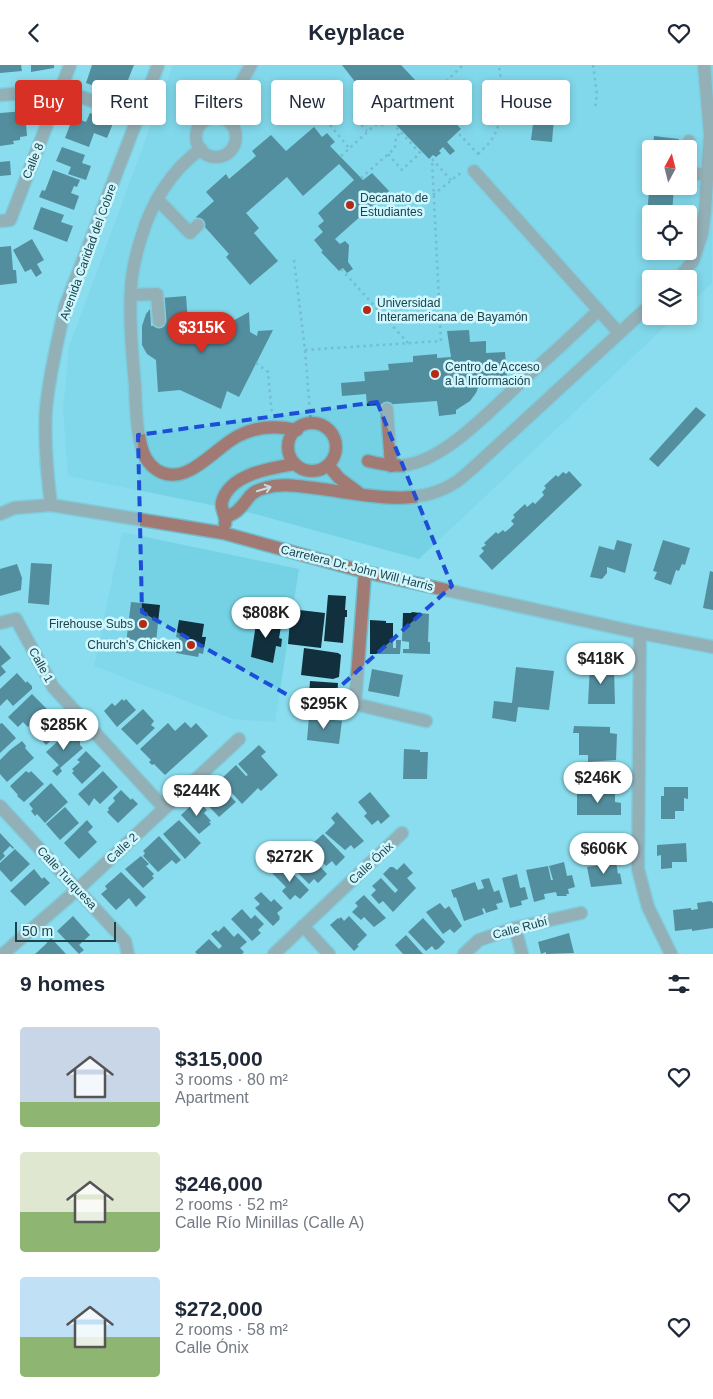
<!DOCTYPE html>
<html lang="en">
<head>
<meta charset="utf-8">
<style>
  :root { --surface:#fff; --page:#f2f2f3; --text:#1f2937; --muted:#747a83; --accent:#d93025 }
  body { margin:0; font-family:Arial,sans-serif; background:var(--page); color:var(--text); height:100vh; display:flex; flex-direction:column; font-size:19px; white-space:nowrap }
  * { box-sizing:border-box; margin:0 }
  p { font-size:16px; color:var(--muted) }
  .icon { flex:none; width:28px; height:28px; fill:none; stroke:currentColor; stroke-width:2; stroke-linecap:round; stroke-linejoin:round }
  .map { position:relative; height:889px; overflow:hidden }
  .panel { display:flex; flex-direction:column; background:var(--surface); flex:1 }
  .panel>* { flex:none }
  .top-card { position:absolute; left:15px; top:15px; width:684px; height:45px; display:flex; gap:10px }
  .needle { width:32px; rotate:7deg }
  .controls { position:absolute; left:642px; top:75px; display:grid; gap:10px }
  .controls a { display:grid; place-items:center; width:55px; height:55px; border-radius:5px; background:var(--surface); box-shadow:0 2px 8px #0003; font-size:25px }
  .scale { position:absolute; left:15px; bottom:12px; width:101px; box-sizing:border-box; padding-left:5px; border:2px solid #20434a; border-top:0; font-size:14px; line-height:18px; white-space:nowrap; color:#20434a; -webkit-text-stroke:4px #cff7ff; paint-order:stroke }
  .price { position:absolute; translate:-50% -42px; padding:0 11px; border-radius:18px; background:#fff; color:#222; font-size:16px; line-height:32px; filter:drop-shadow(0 1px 2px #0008) }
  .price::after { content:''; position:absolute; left:50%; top:30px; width:15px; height:11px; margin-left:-8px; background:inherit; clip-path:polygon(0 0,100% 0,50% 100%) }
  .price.current { background:var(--accent); color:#fff }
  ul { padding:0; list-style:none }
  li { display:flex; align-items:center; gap:15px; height:125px; padding:0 20px }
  li span { display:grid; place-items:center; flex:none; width:140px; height:100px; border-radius:5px; color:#555 }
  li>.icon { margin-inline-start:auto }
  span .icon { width:60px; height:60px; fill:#fffc; stroke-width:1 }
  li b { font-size:21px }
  h2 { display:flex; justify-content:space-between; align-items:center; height:60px; padding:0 20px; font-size:21px }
  .chip { padding:0 18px; border-radius:5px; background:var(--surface); box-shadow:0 2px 8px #0003; font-size:18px; line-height:45px }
  .chip.current { background:var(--accent); color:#fff }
  header { display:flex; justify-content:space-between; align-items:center; height:65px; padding:0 20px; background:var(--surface); font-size:22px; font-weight:700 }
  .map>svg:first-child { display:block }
</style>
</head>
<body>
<header><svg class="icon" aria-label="back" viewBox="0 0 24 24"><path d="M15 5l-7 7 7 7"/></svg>Keyplace<svg class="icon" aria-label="heart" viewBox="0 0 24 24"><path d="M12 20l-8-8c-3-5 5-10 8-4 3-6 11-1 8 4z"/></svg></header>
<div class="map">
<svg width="713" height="889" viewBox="0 0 713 889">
  <rect width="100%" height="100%" fill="#8addee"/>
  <g fill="#74d2e4" fill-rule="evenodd">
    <path d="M173,0H713L712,218L689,240V214H651V251H676L419,494L251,448L68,411L63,344L69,282ZM651,84H689V121H651ZM651,149H689V186H651Z"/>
    <path d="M122,467L299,504L275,657L233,654L94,601Z"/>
  </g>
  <g fill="#112f3d">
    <path d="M0,0H21L22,6L0,8Z"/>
    <path d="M31,0H54V3L31,7Z"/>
    <path d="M92,0H134L124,25L116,29L86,18Z"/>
    <path d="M342,0H401L461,64L447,77L455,86L450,90L443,82L439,86L441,88L436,92L433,90L429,94L356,18Z"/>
    <path d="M25,46L27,71L20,72V75L13,76L14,79L0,81V48Z"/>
    <path d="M90,48L114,56L107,73L94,68L89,82L65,73L73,52L86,57Z"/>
    <path d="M534,51L554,53L552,77L531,75Z"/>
    <path d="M314,62L322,72L327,68L335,77L330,81L363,115L372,108L389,126L335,174L340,179L345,176L349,180L348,197L353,204L347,208L343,203L339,206L321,187L323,186L314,175L323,167L318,161L324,156L318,148L354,115L339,99L303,131L287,112L246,148L259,163L254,168L278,196L250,220L226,192L229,189L196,152L214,136L206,127L226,109L229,114L256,91L252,86L271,70L286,86Z"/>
    <path d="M654,71L679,74L678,84H653Z"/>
    <path d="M62,82L85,90L82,98L91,101L86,115L68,109L71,102L56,96Z"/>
    <path d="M10,96L11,110L0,111V97Z"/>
    <path d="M53,105L80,115L77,122L74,121L71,128L79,131L74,145L39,132L42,125L45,126Z"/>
    <path d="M650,116H651V121H674L672,149H651V182H644Z"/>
    <path d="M41,142L64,150L61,157L73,161L67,177L33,164Z"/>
    <path d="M32,174L44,195L37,199L42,208L36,212L31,204L25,207L13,185Z"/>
    <path d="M11,181L13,205H16L17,218L0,220V182Z"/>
    <path d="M186,231L188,259L177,260L182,275L215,253L220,263L249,247L250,267L257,271L258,266L273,265L239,332L227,326L221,344L180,325L158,327L156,295L147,289L142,280V261L146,249L150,244L151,261L163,260L161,233Z"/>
    <path d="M469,265L470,277L486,276V288L505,287L507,312L482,313L476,328L470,336L456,345V349L439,351L437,336L367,341L366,329L342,331L341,318L365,316L364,307L389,305L388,299L413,297V291L437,289V293L451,292L447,266Z"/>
    <path d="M696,342L706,350L658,402L649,394Z"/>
    <path d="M569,406L582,420L492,505L479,491L484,486L481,483L486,480L484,478L496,467L498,469L503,465L505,467L510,463L514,459L511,456L515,452L513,450L525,439L527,442L533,437L535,439L544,430L542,427L546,423L544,421L556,410L558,412L563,407L566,409Z"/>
    <path d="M617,475L632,479L625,508L607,502V508L602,514L590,512L599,481L614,485Z"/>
    <path d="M663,475L690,483L685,500L682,499L679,506L676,505L671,520L654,514L657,507L653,506Z"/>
    <path d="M31,498L52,499L49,540L28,538Z"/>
    <path d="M17,499L22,513L21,525L0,531V504Z"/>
    <path d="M710,506L713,507V545L703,543Z"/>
    <path d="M328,530L346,531L345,545H347V552H345L343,578L324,576Z"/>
    <path d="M131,537L160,540L155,586L126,579Z"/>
    <path d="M291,544L325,548L321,583L288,579Z"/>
    <path d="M412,547L429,549L428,577H430V589L403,588V584H409V577L402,576L403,548H411Z"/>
    <path d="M257,552L282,556L279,573L282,574L281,582L276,581L273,598L251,592Z"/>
    <path d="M179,555L204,559L202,572H206L203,589L199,588L198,592L176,588L179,573L176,572Z"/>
    <path d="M370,555L386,556V558H393V583H396V575H401L400,589H370Z"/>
    <path d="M0,580L11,593L1,601L6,607L0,612Z"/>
    <path d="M304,583L338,588L341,590L339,612L333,614L301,610Z"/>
    <path d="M590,600H608V605H614L615,639H588Z"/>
    <path d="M516,602L554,606L549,645L518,642L516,657L492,653L494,636L512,638Z"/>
    <path d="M372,604L403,610L399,632L368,626Z"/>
    <path d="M17,608L26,618L27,616L32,621V624L13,641L7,634L0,641V624Z"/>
    <path d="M310,616L338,618L336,648L308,647Z"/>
    <path d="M32,629L47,644L28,662L23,657L18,662L8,652Z"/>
    <path d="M122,634L124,636L126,634L136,645L117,662L104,646L112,638L115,641Z"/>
    <path d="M143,644L154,656L151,660L155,663L137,680L121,664Z"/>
    <path d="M51,647L55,652L56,651L60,657L62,656V659L65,663L46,680L32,664Z"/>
    <path d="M309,652L342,656L339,679L307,675Z"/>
    <path d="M185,657L191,663L196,658L208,671L165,710L154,699L152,700L149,697L151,695L140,684L168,658L175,666Z"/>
    <path d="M2,658L16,673L0,688V659Z"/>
    <path d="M574,661L610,662V668L617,669L616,695L588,697V690H579V668H573Z"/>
    <path d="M68,667L75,676L78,674L80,676V680L83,683L60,703L62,706L57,711L52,706L59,700L46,687Z"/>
    <path d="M22,676L26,681L25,683L34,693L7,717L0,709V695L10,685Z"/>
    <path d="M259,680L266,687L261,691L278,710L261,726L258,723L242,739L220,715L236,700L246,711L248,710L238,699Z"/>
    <path d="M404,684L420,685V687H428L427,714H403Z"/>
    <path d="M86,686L101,701L82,719L72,708L74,706L72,704L80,697L77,695Z"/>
    <path d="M26,706L29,708L31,706L44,719L24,737L17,731L18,730L10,721Z"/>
    <path d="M103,706L118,722L100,739L94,733L89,741L78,729Z"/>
    <path d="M51,718L68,737L45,758L37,749L35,751L31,746L33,744L29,739Z"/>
    <path d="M217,718L236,737L219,752L201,733Z"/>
    <path d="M664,722H688V734L684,733V746H675V754H661V731H664Z"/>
    <path d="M121,725L131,735L132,733L138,739L118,758L107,747L109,745L108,743L115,736L113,733Z"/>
    <path d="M370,727L390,751L381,759L378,755L372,760L364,751L367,748L358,737Z"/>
    <path d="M577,728H615V737L621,738V750H577Z"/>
    <path d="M197,735L207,745L204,748L211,756L209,757L211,759L199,769L181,750Z"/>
    <path d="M65,742L79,758L60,775L46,759Z"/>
    <path d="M337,747L364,776L354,784L351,780L345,785L325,768L335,758L331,753Z"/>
    <path d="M87,755L93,762L88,767L97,777L79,794L64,778Z"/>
    <path d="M179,755L201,778L185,794L163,769Z"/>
    <path d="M0,768L14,783L13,784L10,781L3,788L5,791L0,796Z"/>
    <path d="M323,769L345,792L336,801L332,796L326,801L318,792L321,789L312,779Z"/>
    <path d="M159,771L181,795L176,799L172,795L158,807L143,791L145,788L143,786Z"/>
    <path d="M686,778L687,797H672V803L661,804V790L657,791V780Z"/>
    <path d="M15,784L30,799L11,817L0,805V798Z"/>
    <path d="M306,786L327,809L318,818L314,814L309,819L290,800Z"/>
    <path d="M141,791L149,799L146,801L154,809L152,811L154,813L143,823L125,804Z"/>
    <path d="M616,796L618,809L620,808L622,819L591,822L587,802L608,799V797Z"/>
    <path d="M564,797L567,811L572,810L575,822L568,824L569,829H566L567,831H557L556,827L544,829L545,834L534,837L526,805L548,801L551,815H553L549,801Z"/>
    <path d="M283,798L309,825L300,834L295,830L290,835L282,826L286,822L272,808Z"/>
    <path d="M404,798L413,808L407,813L416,823L393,847L383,836L379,839L371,830L376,825L372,821L381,813L395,828L398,825L383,809L390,802H393L397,805Z"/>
    <path d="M34,804L42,814L44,812L50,818L25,841L10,826Z"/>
    <path d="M121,807L146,832L136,842L129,833L116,845L101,829L107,824L105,821Z"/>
    <path d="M517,809L520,823L525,822L528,834L521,836L522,840L510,843L502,813Z"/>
    <path d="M489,813L494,827L499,825L503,837L496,839L498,844L486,848L484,843L482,844L484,849L464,856L456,832L454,833L451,825L475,817L478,825L484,823L481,815Z"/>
    <path d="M261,827L271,837L274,834L283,843L277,848L280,852L279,853L280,854L273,861L255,843L260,839L254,833Z"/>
    <path d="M364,830L386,853L374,862L364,852L361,855L352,847L358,841L355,838Z"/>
    <path d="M711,836L713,838V863L692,866V864L675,866L673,845L691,843V845L698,844L697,838Z"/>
    <path d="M440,838L445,844L449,841L462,861L454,868L450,864L443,869L426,847Z"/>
    <path d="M242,844L251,854L255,850L264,859L258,865L261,868L252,876L231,854Z"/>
    <path d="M73,851L90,870L79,880L84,885L79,889L57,866Z"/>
    <path d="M349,851L367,870L357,880L359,881L354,886L330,860L338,853L339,854L341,852L344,856Z"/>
    <path d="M423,853L445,877L438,884L435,885L432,881L426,886L408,867Z"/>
    <path d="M224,861L234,872L238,868L247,877L240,883L244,887L242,889H197L195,887L209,874L219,884L222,881L211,869L216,865L218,867Z"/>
    <path d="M569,868L574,888L546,889V887L541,889L538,877Z"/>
    <path d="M406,870L423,889H403L395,880Z"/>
    <path d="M51,873L66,889H35L45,880Z"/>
  </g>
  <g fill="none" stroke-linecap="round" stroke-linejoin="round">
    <defs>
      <g id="minor">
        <path d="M0,30L62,25L139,53"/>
        <circle cx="216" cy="72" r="20"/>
        <path d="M221,53L251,0"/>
        <path d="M201,84C171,105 151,139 141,173C136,189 132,205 131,222C129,254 132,287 135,320C136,342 136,366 143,387C146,396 154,405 163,408C190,418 216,382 238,371C257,361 276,360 297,365"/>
        <path d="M688,84L689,76"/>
        <path d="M474,106L619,268"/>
        <path d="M689,108L708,110"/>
        <path d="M157,134L190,168L198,160"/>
        <path d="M0,156L10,155L70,0"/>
        <path d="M678,214L693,196L702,169L705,146L710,69L704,0"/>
        <path d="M131,230L157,229L159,256"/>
        <path d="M387,344L391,401"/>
        <circle cx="312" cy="382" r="24"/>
        <path d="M368,396C380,399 393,402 406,400C446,394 493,343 522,316C548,293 573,270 598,246"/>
        <path d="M328,400L339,413L359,428"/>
        <path d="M51,440C47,409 44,376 46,344C49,310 58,275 65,242L158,0"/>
        <path d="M0,449L14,443L51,440L223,468L365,507L640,568L713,582"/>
        <path d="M226,452C230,450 236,448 239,444C249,435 248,427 265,423C281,418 298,421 314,423C360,428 414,445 456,417C462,413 468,407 473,403L651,239"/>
        <path d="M225,459C227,450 220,444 222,437C229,409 271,403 295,399"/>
        <path d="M365,507L355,639L426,656"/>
        <path d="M0,558L16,554L53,622L164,743"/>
        <path d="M640,568L638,804L648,842L671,889"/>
        <path d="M0,741L125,876L128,889"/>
        <path d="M303,861L329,889"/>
        <path d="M515,863L522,889"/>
        <path d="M3,889L78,824L239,674"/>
        <path d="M274,889L402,768"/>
        <path d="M464,889L479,875L515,863L581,848"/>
      </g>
    </defs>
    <use href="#minor" stroke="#73bbca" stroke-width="15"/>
    <g stroke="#5a97a3" stroke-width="2.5" stroke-dasharray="2.5 4" stroke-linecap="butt">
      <path d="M593,0L597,29L595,43"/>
      <path d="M432,30L463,0"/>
      <path d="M370,34L420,88L402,105L388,89"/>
      <path d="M353,50L367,66"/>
      <path d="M330,60L349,83"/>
      <path d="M459,69L481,92"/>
      <path d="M478,89C484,83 490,78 494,71C505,49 502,23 499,0"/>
      <path d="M341,91L375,60H386L391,56"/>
      <path d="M432,94L451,115"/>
      <path d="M361,113L395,83L396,72L401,67"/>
      <path d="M433,130L459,109L462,111"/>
      <path d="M294,195L305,285L311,359"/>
      <path d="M341,204L408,278"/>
      <path d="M305,285L441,276L432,94"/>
      <path d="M256,298L268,307L272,350"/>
    </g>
    <use href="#minor" stroke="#a17a73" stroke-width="12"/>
  </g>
  <defs><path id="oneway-shaft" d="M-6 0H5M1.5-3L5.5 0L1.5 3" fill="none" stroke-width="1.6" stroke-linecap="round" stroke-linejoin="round" transform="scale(1.25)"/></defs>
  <use stroke="#c6dee3" href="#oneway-shaft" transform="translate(264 424) rotate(-17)"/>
  <path d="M0 0H713V889H0ZM377,337L452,521L314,645L142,547L138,370Z" fill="#8addee" fill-opacity=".55" fill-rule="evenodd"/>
  <path fill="none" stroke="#1d4ed8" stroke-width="4" stroke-dasharray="10 6" stroke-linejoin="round" d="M377,337L452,521L314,645L142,547L138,370Z"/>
  <g fill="#b62913" stroke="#cff7ff" stroke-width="2">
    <circle cx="350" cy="140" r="5"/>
    <circle cx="367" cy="245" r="5"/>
    <circle cx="435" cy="309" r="5"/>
    <circle cx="143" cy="559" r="5"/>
    <circle cx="191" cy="580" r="5"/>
  </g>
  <g text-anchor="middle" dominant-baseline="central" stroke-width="5" stroke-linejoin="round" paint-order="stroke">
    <g font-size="12" fill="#20434a" stroke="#cff7ff">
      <text transform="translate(33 96) rotate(-68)">Calle 8</text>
      <text transform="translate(88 187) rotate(-70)">Avenida Caridad del Cobre</text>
      <text transform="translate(357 503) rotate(14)">Carretera Dr. John Will Harris</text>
      <text transform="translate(41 600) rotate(61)">Calle 1</text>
      <text transform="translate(122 783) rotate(-43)">Calle 2</text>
      <text transform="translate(371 798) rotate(-43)">Calle Ónix</text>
      <text transform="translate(67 813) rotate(47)">Calle Turquesa</text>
      <text transform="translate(520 863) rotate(-15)">Calle Rubí</text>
    </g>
    <g font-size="12" fill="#20434a" stroke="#cff7ff" text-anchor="start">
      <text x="360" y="133">Decanato de<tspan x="360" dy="14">Estudiantes</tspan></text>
      <text x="377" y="238">Universidad<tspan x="377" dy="14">Interamericana de Bayamón</tspan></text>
      <text x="445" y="302">Centro de Acceso<tspan x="445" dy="14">a la Información</tspan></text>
      <text x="133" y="559" text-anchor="end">Firehouse Subs</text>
      <text x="181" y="580" text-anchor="end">Church's Chicken</text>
    </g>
  </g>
</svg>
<div class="controls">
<a><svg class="needle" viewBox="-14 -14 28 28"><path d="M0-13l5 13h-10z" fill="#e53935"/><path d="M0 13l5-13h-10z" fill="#747a83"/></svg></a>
<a><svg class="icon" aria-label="locate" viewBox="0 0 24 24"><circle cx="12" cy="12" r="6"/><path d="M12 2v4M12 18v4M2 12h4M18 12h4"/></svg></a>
<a><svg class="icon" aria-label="layers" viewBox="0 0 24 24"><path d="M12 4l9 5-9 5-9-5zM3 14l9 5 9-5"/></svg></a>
</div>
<div class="scale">50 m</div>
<b class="price current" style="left:202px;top:289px">$315K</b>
<b class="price" style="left:266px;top:574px">$808K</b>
<b class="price" style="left:601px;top:620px">$418K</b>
<b class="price" style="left:324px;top:665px">$295K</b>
<b class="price" style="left:64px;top:686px">$285K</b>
<b class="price" style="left:598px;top:739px">$246K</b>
<b class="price" style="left:197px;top:752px">$244K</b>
<b class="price" style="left:604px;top:810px">$606K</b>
<b class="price" style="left:290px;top:818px">$272K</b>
<div class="top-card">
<a class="chip current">Buy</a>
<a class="chip">Rent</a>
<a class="chip">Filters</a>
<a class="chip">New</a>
<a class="chip">Apartment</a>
<a class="chip">House</a>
</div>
</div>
<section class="panel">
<h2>9 homes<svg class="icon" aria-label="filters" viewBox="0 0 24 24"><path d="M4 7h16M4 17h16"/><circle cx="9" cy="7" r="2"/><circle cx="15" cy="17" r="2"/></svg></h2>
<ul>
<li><span style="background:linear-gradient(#c9d6e8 75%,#8fb573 0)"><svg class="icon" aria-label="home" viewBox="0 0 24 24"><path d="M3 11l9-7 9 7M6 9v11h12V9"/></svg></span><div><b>$315,000</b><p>3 rooms · 80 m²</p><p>Apartment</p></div><svg class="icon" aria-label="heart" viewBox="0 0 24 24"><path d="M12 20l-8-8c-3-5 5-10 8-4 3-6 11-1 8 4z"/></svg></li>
<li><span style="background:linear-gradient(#dfe7d0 60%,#8fb573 0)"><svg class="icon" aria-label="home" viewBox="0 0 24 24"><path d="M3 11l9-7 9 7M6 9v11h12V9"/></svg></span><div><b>$246,000</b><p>2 rooms · 52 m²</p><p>Calle Río Minillas (Calle A)</p></div><svg class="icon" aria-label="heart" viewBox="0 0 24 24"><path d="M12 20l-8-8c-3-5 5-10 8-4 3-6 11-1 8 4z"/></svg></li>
<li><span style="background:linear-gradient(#bfe0f5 60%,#8fb573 0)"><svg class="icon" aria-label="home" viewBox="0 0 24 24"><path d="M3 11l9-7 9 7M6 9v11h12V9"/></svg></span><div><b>$272,000</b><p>2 rooms · 58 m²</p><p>Calle Ónix</p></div><svg class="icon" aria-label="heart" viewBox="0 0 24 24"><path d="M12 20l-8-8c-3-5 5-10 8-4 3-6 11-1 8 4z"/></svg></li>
</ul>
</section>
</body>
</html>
